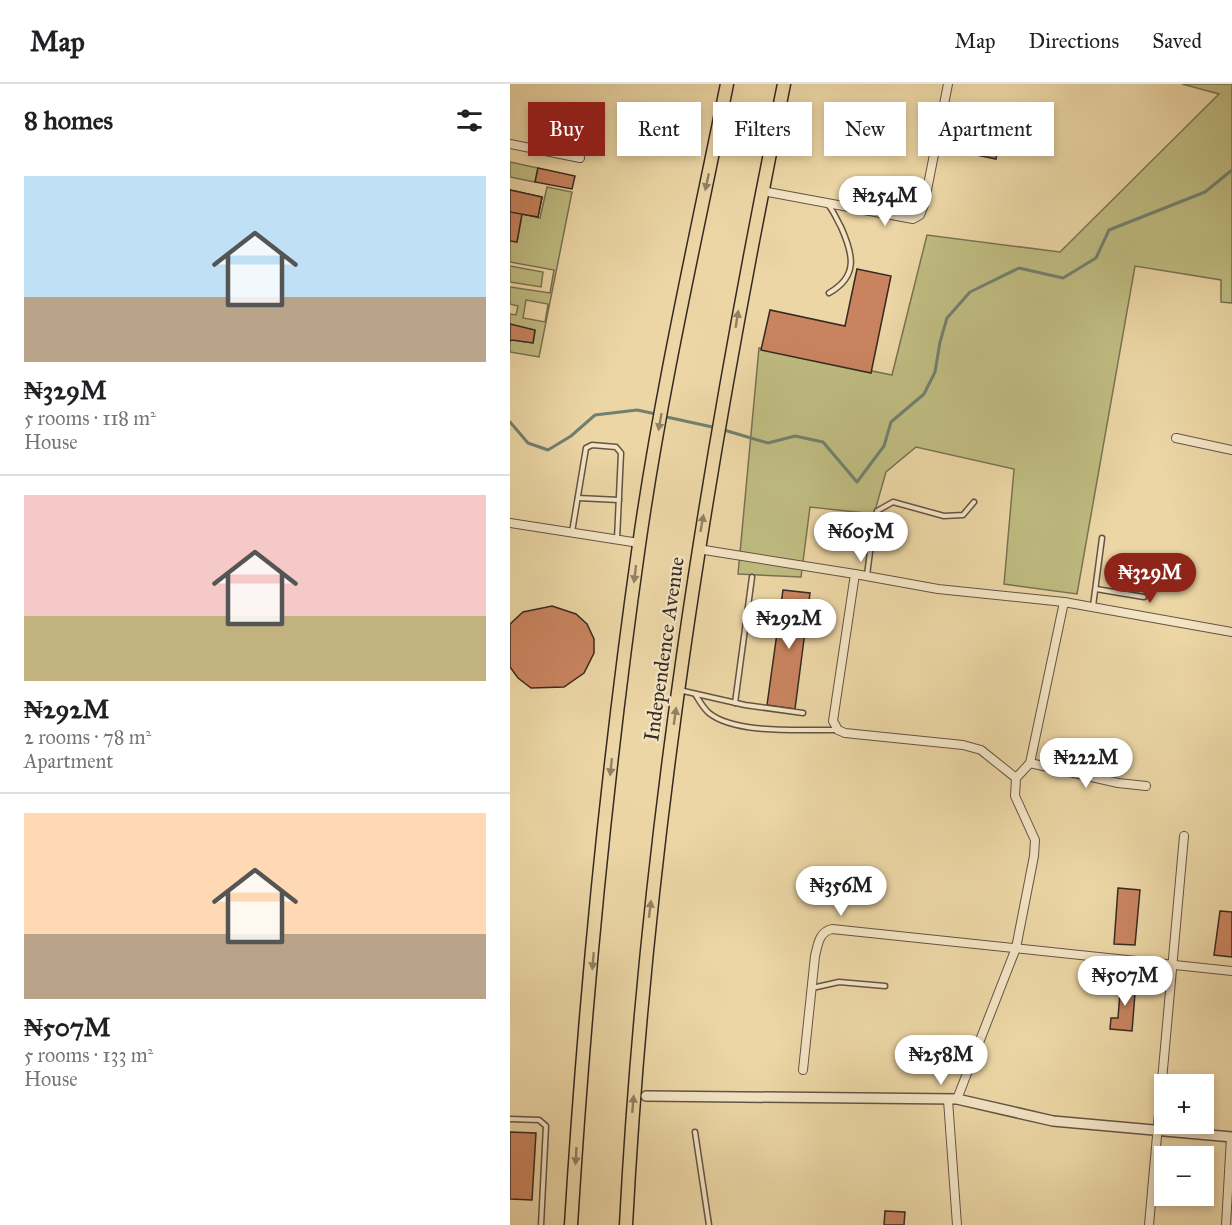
<!DOCTYPE html>
<html lang="en">
<head>
<meta charset="utf-8">
<style>
  :root { --surface:#fff; --page:#f6f6f6; --text:#202124; --muted:#757577; --line:#e0e0e0; --accent:#8f2418 }
  body { margin:0; font-family:"IM FELL Great Primer",serif; background:var(--page); color:var(--text); height:100vh; display:flex; flex-direction:column; font-size:22px; white-space:nowrap }
  * { box-sizing:border-box; margin:0 }
  p { font-size:20px; color:var(--muted) }
  .icon { flex:none; width:33px; height:33px; fill:none; stroke:currentColor; stroke-width:2; stroke-linecap:round; stroke-linejoin:round }
  .map { position:relative; flex:1; overflow:hidden }
  .panel { display:flex; flex-direction:column; background:var(--surface); width:510px }
  .panel>* { flex:none }
  .guide { position:absolute; left:18px; top:18px; width:570px; height:54px; display:flex; gap:12px }
  .tools { position:absolute; left:644px; top:990px; display:grid; gap:12px }
  .tools a { display:grid; place-items:center; width:60px; height:60px; border-radius:0px; background:var(--surface); box-shadow:0 3px 9px #0003; font-size:30px }
  .price { position:absolute; translate:-50% -51px; padding:0 14px; border-radius:21px; background:#fff; color:#222; font-size:20px; line-height:39px; filter:drop-shadow(0 2px 3px #0008) }
  .price::after { content:''; position:absolute; left:50%; top:36px; width:18px; height:14px; margin-left:-9px; background:inherit; clip-path:polygon(0 0,100% 0,50% 100%) }
  .price.selected { background:var(--accent); color:#fff }
  ul { padding:0; list-style:none }
  li { display:grid; align-content:center; gap:12px; height:318px; padding:0 24px }
  li+li { border-top:2px solid var(--line) }
  li span { display:grid; place-items:center; height:186px; border-radius:0px; color:#555 }
  li>.icon { margin-inline-start:auto }
  span .icon { width:108px; height:108px; fill:#fffc; stroke-width:1 }
  li b { font-size:26px }
  h2 { display:flex; justify-content:space-between; align-items:center; height:72px; padding:0 24px; font-size:26px }
  .tag { padding:0 21px; border-radius:0px; background:var(--surface); box-shadow:0 3px 9px #0003; font-size:21px; line-height:54px }
  .tag.selected { background:var(--accent); color:#fff }
  header { display:flex; align-items:center; gap:36px; box-sizing:border-box; height:84px; padding:0 30px; background:var(--surface); border-bottom:2px solid var(--line) }
  header strong { font-size:28px }
  nav { display:flex; gap:33px; margin-inline-start:auto; font-size:21px }
  main { display:flex; flex:1; min-height:0 }
  .map>svg:first-child { display:block }
</style>
</head>
<body>
<header>
<strong>Map</strong>
<nav><a>Map</a><a>Directions</a><a>Saved</a></nav>
</header>
<main>
<section class="panel">
<h2>8 homes<svg class="icon" aria-label="filters" viewBox="0 0 24 24"><path d="M4 7h16M4 17h16"/><circle cx="9" cy="7" r="2"/><circle cx="15" cy="17" r="2"/></svg></h2>
<ul>
<li><span style="background:linear-gradient(#bfe0f5 65%,#b9a48a 0)"><svg class="icon" aria-label="home" viewBox="0 0 24 24"><path d="M3 11l9-7 9 7M6 9v11h12V9"/></svg></span><div><b>₦329M</b><p>5 rooms · 118 m²</p><p>House</p></div></li>
<li><span style="background:linear-gradient(#f6c9c9 65%,#c2b280 0)"><svg class="icon" aria-label="home" viewBox="0 0 24 24"><path d="M3 11l9-7 9 7M6 9v11h12V9"/></svg></span><div><b>₦292M</b><p>2 rooms · 78 m²</p><p>Apartment</p></div></li>
<li><span style="background:linear-gradient(#ffd9b3 65%,#b9a48a 0)"><svg class="icon" aria-label="home" viewBox="0 0 24 24"><path d="M3 11l9-7 9 7M6 9v11h12V9"/></svg></span><div><b>₦507M</b><p>5 rooms · 133 m²</p><p>House</p></div></li>
</ul>
</section>
<div class="map">
<svg width="722" height="1141" viewBox="0 0 722 1141">
  <rect width="100%" height="100%" fill="#ecd6a5"/>
  <filter id="stains"><feTurbulence type="fractalNoise" baseFrequency=".00333" numOctaves="4"/><feColorMatrix values="0 0 0 0 .2 0 0 0 0 .09 0 0 0 0 .02 0 0 0 .5 -.17"/></filter>
  <radialGradient id="worn" r=".72"><stop offset=".6" stop-color="#630" stop-opacity="0"/><stop offset="1" stop-color="#630" stop-opacity=".3"/></radialGradient>
  <g fill="#bfbc81" stroke="#7a7252" stroke-width="1.5" fill-rule="evenodd">
    <path d="M672,0H722V219L711,218V196L625,182L567,510L494,500L504,385L406,363L376,388L364,430L300,423L291,493L228,490L249,264L382,291L417,151L550,168L709,10Z"/>
    <path d="M0,78L28,84L25,98L0,93Z"/>
    <path d="M37,103L62,108L29,273L0,268V257L2,256L23,259L25,247L0,240V230L6,231L8,222L0,220V203L40,209L44,186L0,178V157L7,158L12,130L30,134ZM16,216L38,220L35,238L13,234Z"/>
    <path d="M0,182L33,188L31,203L0,198Z"/>
  </g>
  <g fill="none" stroke-linecap="round" stroke-linejoin="round">
    <g stroke="#718070" stroke-width="3">
      <path d="M152,332L207,344"/>
      <path d="M0,338L18,359L38,366L61,352L85,331L127,326L146,330"/>
      <path d="M214,346L258,359L285,352L313,358L347,398L374,362L381,338L414,310L425,288L430,258L437,234L460,208L509,184L553,194L586,174L599,146L695,108L722,86"/>
    </g>
  </g>
  <g fill="#c9845f" stroke="#362923" stroke-width="1.5">
    <path d="M452,40L491,48L486,75L447,67Z"/>
    <path d="M28,84L65,92L62,105L25,98Z"/>
    <path d="M0,106L32,113L28,133L12,130L7,158L0,157Z"/>
    <path d="M0,106L32,113L28,133L0,128Z"/>
    <path d="M347,185L381,192L361,289L251,266L260,226L335,242Z"/>
    <path d="M0,240L25,246L23,259L2,256L0,257Z"/>
    <path d="M273,506L300,509L285,625L257,621Z"/>
    <path d="M42,522L66,530L77,540L84,555V569L74,589L54,603L21,604L8,594L0,583V540L13,528Z"/>
    <path d="M608,804L630,806L625,861L604,860Z"/>
    <path d="M710,827L722,828V873L704,871Z"/>
    <path d="M611,896L626,897L622,947L600,945L601,934H608Z"/>
    <path d="M0,1048L26,1049L22,1116L0,1115Z"/>
    <path d="M375,1127L395,1128L394,1141H374Z"/>
  </g>
  <g fill="none" stroke-linecap="round" stroke-linejoin="round">
    <defs>
      <g id="service">
        <path d="M319,209C349,192 343,170 331,143C327,136 324,128 319,122"/>
        <path d="M68,414L109,416"/>
        <path d="M62,448L76,364L82,361L106,363L111,369L107,455"/>
        <path d="M357,491L364,437L367,427L383,418L434,432L453,431L464,418"/>
        <path d="M586,505L634,513"/>
        <path d="M583,522L592,454"/>
        <path d="M169,606L235,621L293,629"/>
        <path d="M185,610C189,616 193,624 199,629C226,651 294,645 328,646"/>
        <path d="M225,619L242,493"/>
        <path d="M302,904L329,898L375,902"/>
        <path d="M0,1035L29,1036L36,1042L31,1141"/>
        <path d="M185,1048L199,1141"/>
      </g>
      <g id="minor">
        <path d="M0,60L70,74"/>
        <path d="M252,107L403,135L410,131L414,121L438,0"/>
        <path d="M666,354L722,366"/>
        <path d="M0,439L129,459"/>
        <path d="M188,465L345,490L323,637L328,646L335,649L453,661L471,666L506,694"/>
        <path d="M345,490L428,505L554,518L722,548"/>
        <path d="M520,679L608,699L636,702"/>
        <path d="M293,986L305,872C308,860 309,848 322,845L722,887"/>
        <path d="M447,1015L506,864L524,772L525,756L505,712L506,694L520,679L554,518"/>
        <path d="M438,1016L447,1141"/>
        <path d="M639,1141L674,752"/>
        <path d="M716,1141L721,1053"/>
      </g>
      <path id="tertiary" d="M136,1012L447,1015L543,1037L722,1053"/>
      <g id="primary">
        <path d="M61,1141C75,914 97,686 129,461C151,306 186,153 217,0"/>
        <path d="M116,1141C136,757 197,376 274,0"/>
      </g>
    </defs>
    <use href="#service" stroke="#645444" stroke-width="7"/>
    <use href="#minor" stroke="#645444" stroke-width="10"/>
    <use href="#tertiary" stroke="#645444" stroke-width="12"/>
    <use href="#primary" stroke="#362923" stroke-width="15"/>
    <use href="#service" stroke="#f3e4c4" stroke-width="4"/>
    <use href="#minor" stroke="#f3e4c4" stroke-width="8"/>
    <use href="#tertiary" stroke="#f3e4c4" stroke-width="9"/>
    <use href="#primary" stroke="#ecd6a5" stroke-width="12"/>
  </g>
  <defs><path id="oneway-solid" d="M-6-.8H1V-3.2L6.5 0L1 3.2V.8H-6Z" transform="scale(1.5)"/></defs>
  <g fill="#918064">
    <use href="#oneway-solid" transform="translate(197 98) rotate(102)"/>
    <use href="#oneway-solid" transform="translate(227 235) rotate(-81)"/>
    <use href="#oneway-solid" transform="translate(150 338) rotate(100)"/>
    <use href="#oneway-solid" transform="translate(192 439) rotate(-80)"/>
    <use href="#oneway-solid" transform="translate(125 490) rotate(97)"/>
    <use href="#oneway-solid" transform="translate(165 632) rotate(-82)"/>
    <use href="#oneway-solid" transform="translate(101 683) rotate(96)"/>
    <use href="#oneway-solid" transform="translate(140 825) rotate(-83)"/>
    <use href="#oneway-solid" transform="translate(83 877) rotate(95)"/>
    <use href="#oneway-solid" transform="translate(123 1020) rotate(-85)"/>
    <use href="#oneway-solid" transform="translate(66 1072) rotate(93)"/>
  </g>
  <g text-anchor="middle" dominant-baseline="central" stroke-width="4.5" stroke-linejoin="round" paint-order="stroke">
    <g font-size="21" fill="#362923" stroke="#f3e4c4">
      <text transform="translate(154 565) rotate(-82)">Independence Avenue</text>
    </g>
  </g>
  <rect width="100%" height="100%" filter="url(#stains)"/>
  <rect width="100%" height="100%" fill="url(#worn)"/>
</svg>
<div class="tools">
<a>+</a>
<a>−</a>
</div>
<b class="price" style="left:375px;top:143px">₦254M</b>
<b class="price" style="left:351px;top:479px">₦605M</b>
<b class="price selected" style="left:640px;top:520px">₦329M</b>
<b class="price" style="left:279px;top:566px">₦292M</b>
<b class="price" style="left:576px;top:705px">₦222M</b>
<b class="price" style="left:331px;top:833px">₦356M</b>
<b class="price" style="left:615px;top:923px">₦507M</b>
<b class="price" style="left:431px;top:1002px">₦258M</b>
<div class="guide">
<a class="tag selected">Buy</a>
<a class="tag">Rent</a>
<a class="tag">Filters</a>
<a class="tag">New</a>
<a class="tag">Apartment</a>
</div>
</div>
</main>
</body>
</html>
